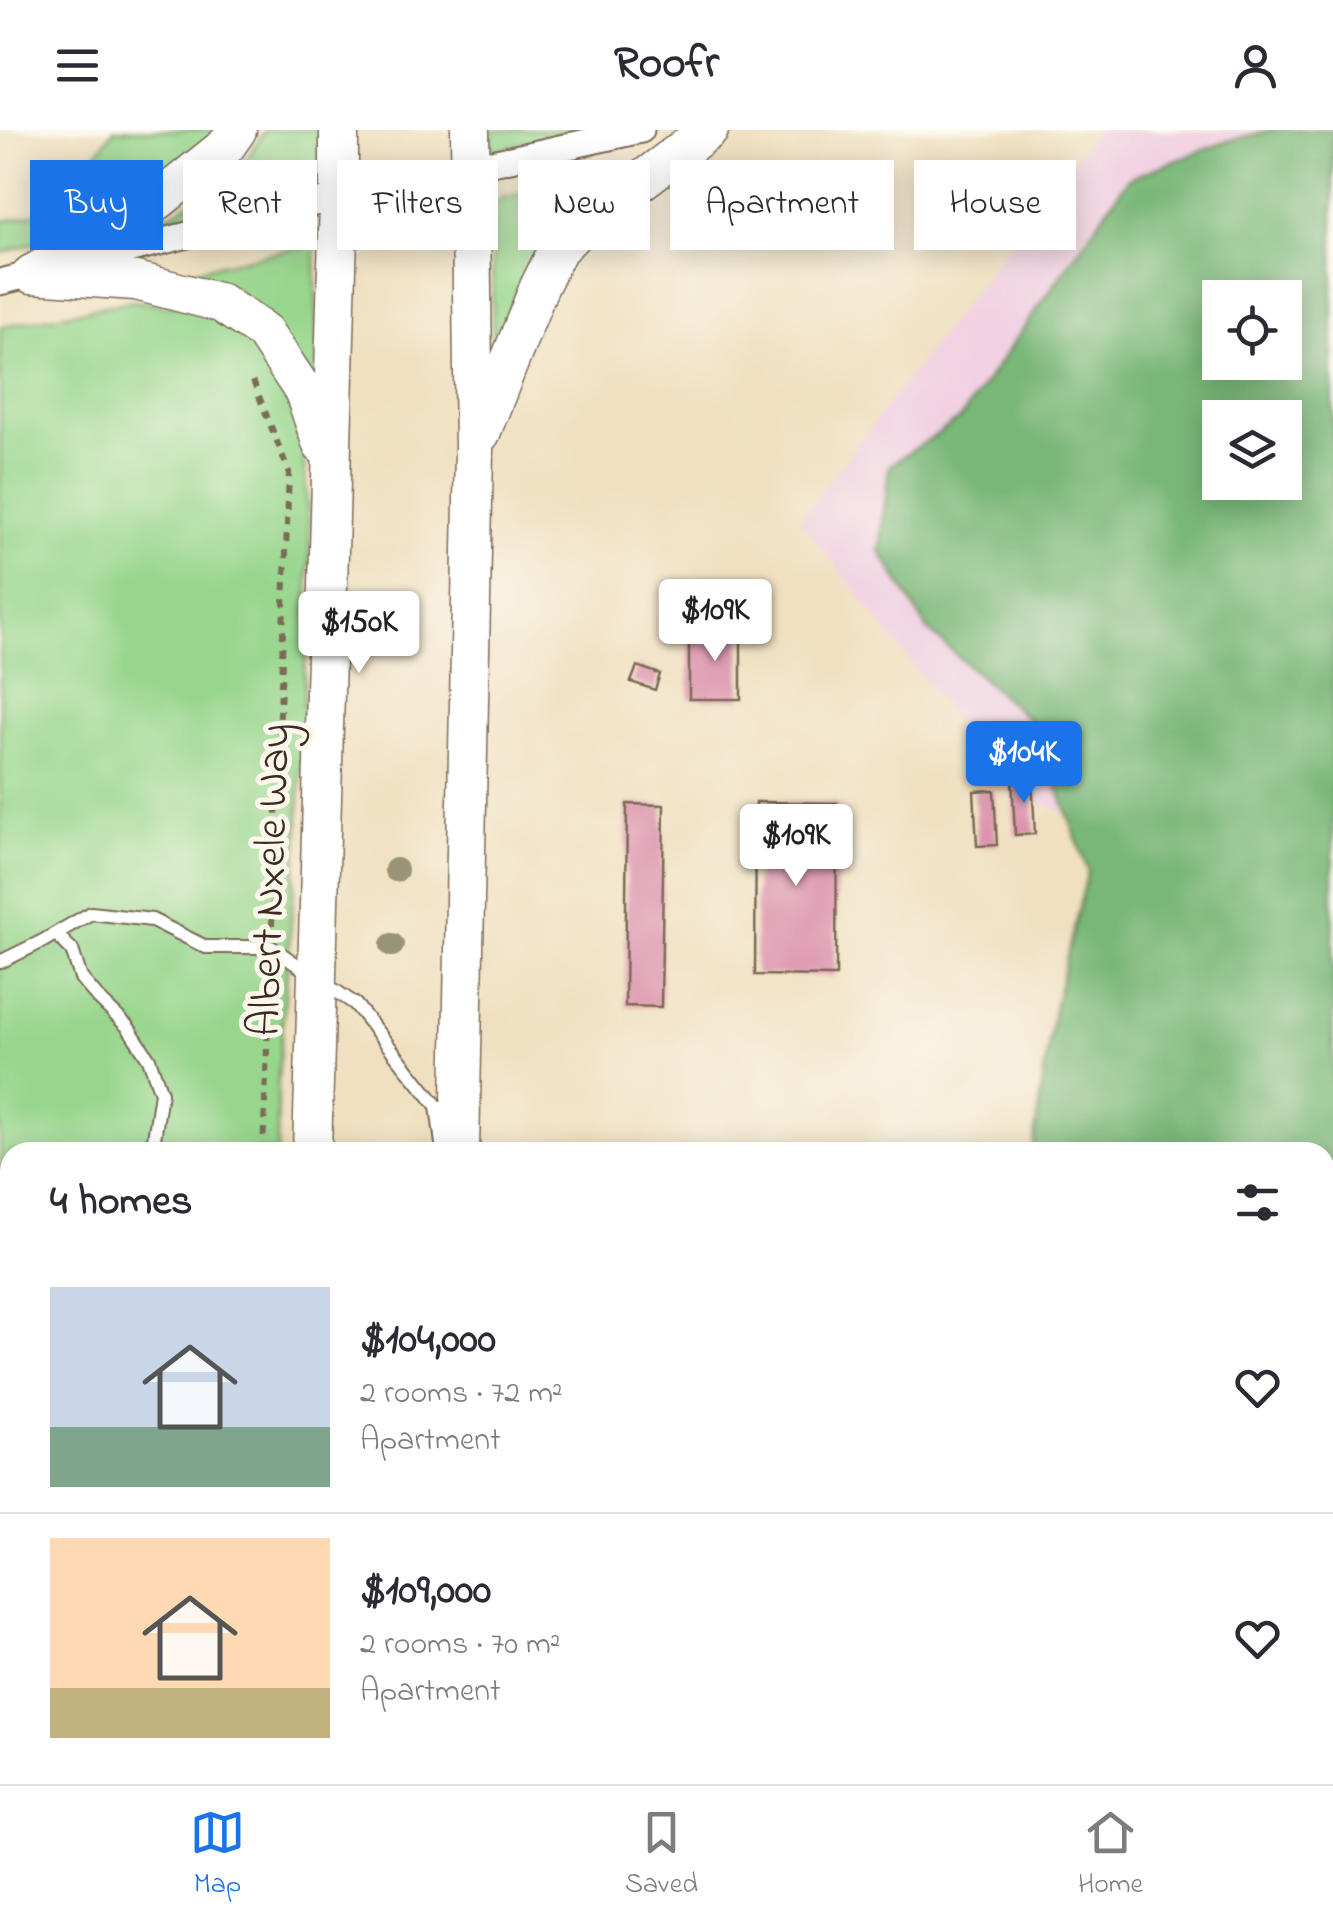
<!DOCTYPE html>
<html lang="en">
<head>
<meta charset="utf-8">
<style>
  :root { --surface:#fff; --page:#f2f2f3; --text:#2b2b33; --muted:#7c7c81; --line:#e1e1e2; --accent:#1a73e8 }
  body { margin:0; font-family:"Indie Flower",sans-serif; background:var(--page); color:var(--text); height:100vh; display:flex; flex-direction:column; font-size:38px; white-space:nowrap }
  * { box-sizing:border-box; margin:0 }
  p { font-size:32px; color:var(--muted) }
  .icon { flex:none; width:55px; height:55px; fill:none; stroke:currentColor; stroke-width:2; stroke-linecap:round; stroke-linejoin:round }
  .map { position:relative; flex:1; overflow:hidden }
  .sheet { position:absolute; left:0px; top:1012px; width:1335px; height:642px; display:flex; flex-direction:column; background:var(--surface); border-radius:30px 30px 0 0; box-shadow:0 5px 25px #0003 }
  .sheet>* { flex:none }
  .top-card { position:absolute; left:30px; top:30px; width:1275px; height:90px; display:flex; gap:20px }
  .fabs { position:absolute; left:1202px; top:150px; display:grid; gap:20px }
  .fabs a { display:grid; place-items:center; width:100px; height:100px; border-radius:0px; background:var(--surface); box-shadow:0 5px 25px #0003; font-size:50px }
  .price { position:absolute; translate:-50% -85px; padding:0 22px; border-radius:10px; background:#fff; color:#222; font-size:32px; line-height:65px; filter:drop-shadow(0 2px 5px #0008) }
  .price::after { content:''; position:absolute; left:50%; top:60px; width:30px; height:22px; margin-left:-15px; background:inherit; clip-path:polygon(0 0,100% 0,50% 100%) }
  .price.active { background:var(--accent); color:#fff }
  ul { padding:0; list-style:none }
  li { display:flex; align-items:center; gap:30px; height:250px; padding:0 50px }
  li+li { border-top:2px solid var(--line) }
  li span { display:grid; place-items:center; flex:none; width:280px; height:200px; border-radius:0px; color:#555 }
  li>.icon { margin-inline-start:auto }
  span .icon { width:120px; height:120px; fill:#fffc; stroke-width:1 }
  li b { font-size:42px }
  h2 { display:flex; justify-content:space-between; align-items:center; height:120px; padding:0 50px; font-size:42px }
  .chip { padding:0 35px; border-radius:0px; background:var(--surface); box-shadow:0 5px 25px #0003; font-size:35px; line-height:90px }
  .chip.active { background:var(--accent); color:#fff }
  header { display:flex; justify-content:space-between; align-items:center; height:130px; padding:0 50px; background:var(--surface); font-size:45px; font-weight:700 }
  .dock { display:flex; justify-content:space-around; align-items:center; height:140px; border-top:2px solid var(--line); background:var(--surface); font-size:28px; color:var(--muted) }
  .dock a { display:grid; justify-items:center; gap:5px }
  .dock .active { color:var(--accent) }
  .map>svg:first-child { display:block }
</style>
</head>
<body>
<header><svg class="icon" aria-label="menu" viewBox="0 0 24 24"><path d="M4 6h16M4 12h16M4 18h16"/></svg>Roofr<svg class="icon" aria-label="person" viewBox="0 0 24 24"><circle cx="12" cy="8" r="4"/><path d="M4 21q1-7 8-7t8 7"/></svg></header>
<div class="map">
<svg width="1333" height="1654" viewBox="0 0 1333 1654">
  <rect width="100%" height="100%" fill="#fbf7ec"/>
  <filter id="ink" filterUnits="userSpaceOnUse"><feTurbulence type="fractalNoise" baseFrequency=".01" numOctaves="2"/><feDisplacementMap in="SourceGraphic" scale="20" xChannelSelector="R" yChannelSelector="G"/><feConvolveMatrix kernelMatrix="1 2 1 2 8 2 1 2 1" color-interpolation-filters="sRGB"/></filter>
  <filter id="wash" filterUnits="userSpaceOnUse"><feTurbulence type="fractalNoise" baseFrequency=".0048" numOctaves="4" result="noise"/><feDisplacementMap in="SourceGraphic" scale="40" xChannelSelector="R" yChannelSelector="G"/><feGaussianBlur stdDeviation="2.25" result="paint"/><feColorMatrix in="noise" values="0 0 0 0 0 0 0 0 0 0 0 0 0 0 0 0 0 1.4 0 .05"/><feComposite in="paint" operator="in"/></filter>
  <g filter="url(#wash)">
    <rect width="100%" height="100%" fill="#f0e0c1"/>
    <path fill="#f1d0e2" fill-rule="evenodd" d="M1097,0H1333V777L1011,662L800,389ZM1220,168H1285V232H1220ZM1220,288H1285V352H1220Z"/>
    <g fill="#97d68c" stroke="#698055" stroke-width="2.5">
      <path d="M114,0H221L157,51L85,99L0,123V92L55,79Z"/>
      <path d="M265,0H320V57L306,65L134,106L126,101L176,82L244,34Z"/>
      <path d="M492,0H580L492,21Z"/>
      <path d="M621,42L632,45L523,148L507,185L493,236L492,75L502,68Z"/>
      <path d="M315,114L318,250L180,148L189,141Z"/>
      <path d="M131,171L186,177L218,188L252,212L301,292L310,413L298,710L278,947L277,1022H10V1645H242L241,1654H0V197Z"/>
    </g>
    <path fill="#79b778" stroke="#5a704b" stroke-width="2.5" fill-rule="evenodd" d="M1271,0H1333V1654H485L489,1645H1325V1022H1032L1054,878L1088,741L1036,596L928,500L880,421L889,336L960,289L1129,48L1228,11ZM1220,168H1285V232H1220ZM1220,288H1285V352H1220Z"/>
    <g id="blocks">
      <g fill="#db90ab">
        <rect x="689" y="500" width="52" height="69"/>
        <path d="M637,536L660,544L655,560L631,552Z"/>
        <path d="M1032,647L1035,704L1015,705L1012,648Z"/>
        <path d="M994,660L997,715L977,716L974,661Z"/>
        <path d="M756,672L837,673L836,846L755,845Z"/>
        <path d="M627,674L664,675L661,877L625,876Z"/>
      </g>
    </g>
  </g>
  <g filter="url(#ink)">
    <use href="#blocks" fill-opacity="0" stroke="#7a6a57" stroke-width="2.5"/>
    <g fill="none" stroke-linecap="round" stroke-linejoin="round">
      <defs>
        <g id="service">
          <path d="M56,804L72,820L81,848L99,869L128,897L149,929L161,963L152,1022"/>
          <path d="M0,832L43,811L91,783L152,790L206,817H271L355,874L437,976L443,1022"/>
        </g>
        <path id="minor" d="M0,152L339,67L641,0"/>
        <g id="secondary">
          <path d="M32,144L136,151L221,173L264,202L304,262L322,315"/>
          <path d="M32,144L145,81L226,16L237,0"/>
          <path d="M481,303L539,157L558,119L581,96L709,0"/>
          <path d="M312,1022L339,67V0"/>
          <path d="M460,1022L474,321L470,0"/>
          <path d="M265,1654L266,1645"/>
          <path d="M414,1654L415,1645"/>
        </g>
      </defs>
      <use href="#service" stroke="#7a6a57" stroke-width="16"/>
      <use href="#minor" stroke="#7a6a57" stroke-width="29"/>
      <use href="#secondary" stroke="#7a6a57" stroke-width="41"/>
      <g stroke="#7a6a57" stroke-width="6" stroke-dasharray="8 8" stroke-linecap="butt">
        <path d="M253,251L289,342L272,796"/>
        <path d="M263,1022L270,839"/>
        <path d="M213,1654L214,1645"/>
      </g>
      <use href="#service" stroke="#fff" stroke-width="12"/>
      <use href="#minor" stroke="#fff" stroke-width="25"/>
      <use href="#secondary" stroke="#fff" stroke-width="38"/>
    </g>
    <g fill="#999477">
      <circle cx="396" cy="740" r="12"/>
      <circle cx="392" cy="815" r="12"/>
    </g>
  </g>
  <g text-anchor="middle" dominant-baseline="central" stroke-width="10" stroke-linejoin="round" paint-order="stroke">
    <g font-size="45" fill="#3b2a1e" stroke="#fbf7ec">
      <text transform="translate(272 750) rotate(-88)">Albert Nxele Way</text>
    </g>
  </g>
</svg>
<div class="fabs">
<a><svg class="icon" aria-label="locate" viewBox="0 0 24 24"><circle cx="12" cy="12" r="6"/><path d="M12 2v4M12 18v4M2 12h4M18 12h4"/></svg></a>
<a><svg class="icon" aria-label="layers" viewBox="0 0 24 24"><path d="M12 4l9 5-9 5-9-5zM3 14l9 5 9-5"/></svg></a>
</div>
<b class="price" style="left:715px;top:534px">$109K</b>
<b class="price" style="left:359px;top:546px">$150K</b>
<b class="price active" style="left:1024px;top:676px">$104K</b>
<b class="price" style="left:796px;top:759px">$109K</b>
<div class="top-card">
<a class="chip active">Buy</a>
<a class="chip">Rent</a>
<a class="chip">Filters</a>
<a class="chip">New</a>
<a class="chip">Apartment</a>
<a class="chip">House</a>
</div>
<section class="sheet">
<h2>4 homes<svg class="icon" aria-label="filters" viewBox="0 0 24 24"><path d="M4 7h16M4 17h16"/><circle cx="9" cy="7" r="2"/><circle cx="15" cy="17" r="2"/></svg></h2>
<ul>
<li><span style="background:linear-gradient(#c9d6e8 70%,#7fa58c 0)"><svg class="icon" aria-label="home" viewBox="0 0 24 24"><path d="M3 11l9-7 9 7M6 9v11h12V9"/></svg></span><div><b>$104,000</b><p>2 rooms · 72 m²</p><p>Apartment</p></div><svg class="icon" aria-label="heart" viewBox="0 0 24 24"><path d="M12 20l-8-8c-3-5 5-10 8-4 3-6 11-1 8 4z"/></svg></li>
<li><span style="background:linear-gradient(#ffd9b3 75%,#c2b280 0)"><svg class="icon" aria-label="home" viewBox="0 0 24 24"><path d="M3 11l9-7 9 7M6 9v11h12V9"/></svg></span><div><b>$109,000</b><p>2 rooms · 70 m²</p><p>Apartment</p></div><svg class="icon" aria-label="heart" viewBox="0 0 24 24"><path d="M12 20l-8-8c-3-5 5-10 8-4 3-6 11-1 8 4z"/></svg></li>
</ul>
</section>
</div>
<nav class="dock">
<a class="active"><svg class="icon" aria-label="map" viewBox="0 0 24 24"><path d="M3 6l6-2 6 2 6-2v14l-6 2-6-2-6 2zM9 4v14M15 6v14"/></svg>Map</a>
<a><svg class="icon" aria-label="saved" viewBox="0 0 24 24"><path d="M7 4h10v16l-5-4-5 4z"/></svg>Saved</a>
<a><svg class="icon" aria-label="home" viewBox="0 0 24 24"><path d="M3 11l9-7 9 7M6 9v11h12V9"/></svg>Home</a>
</nav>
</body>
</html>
